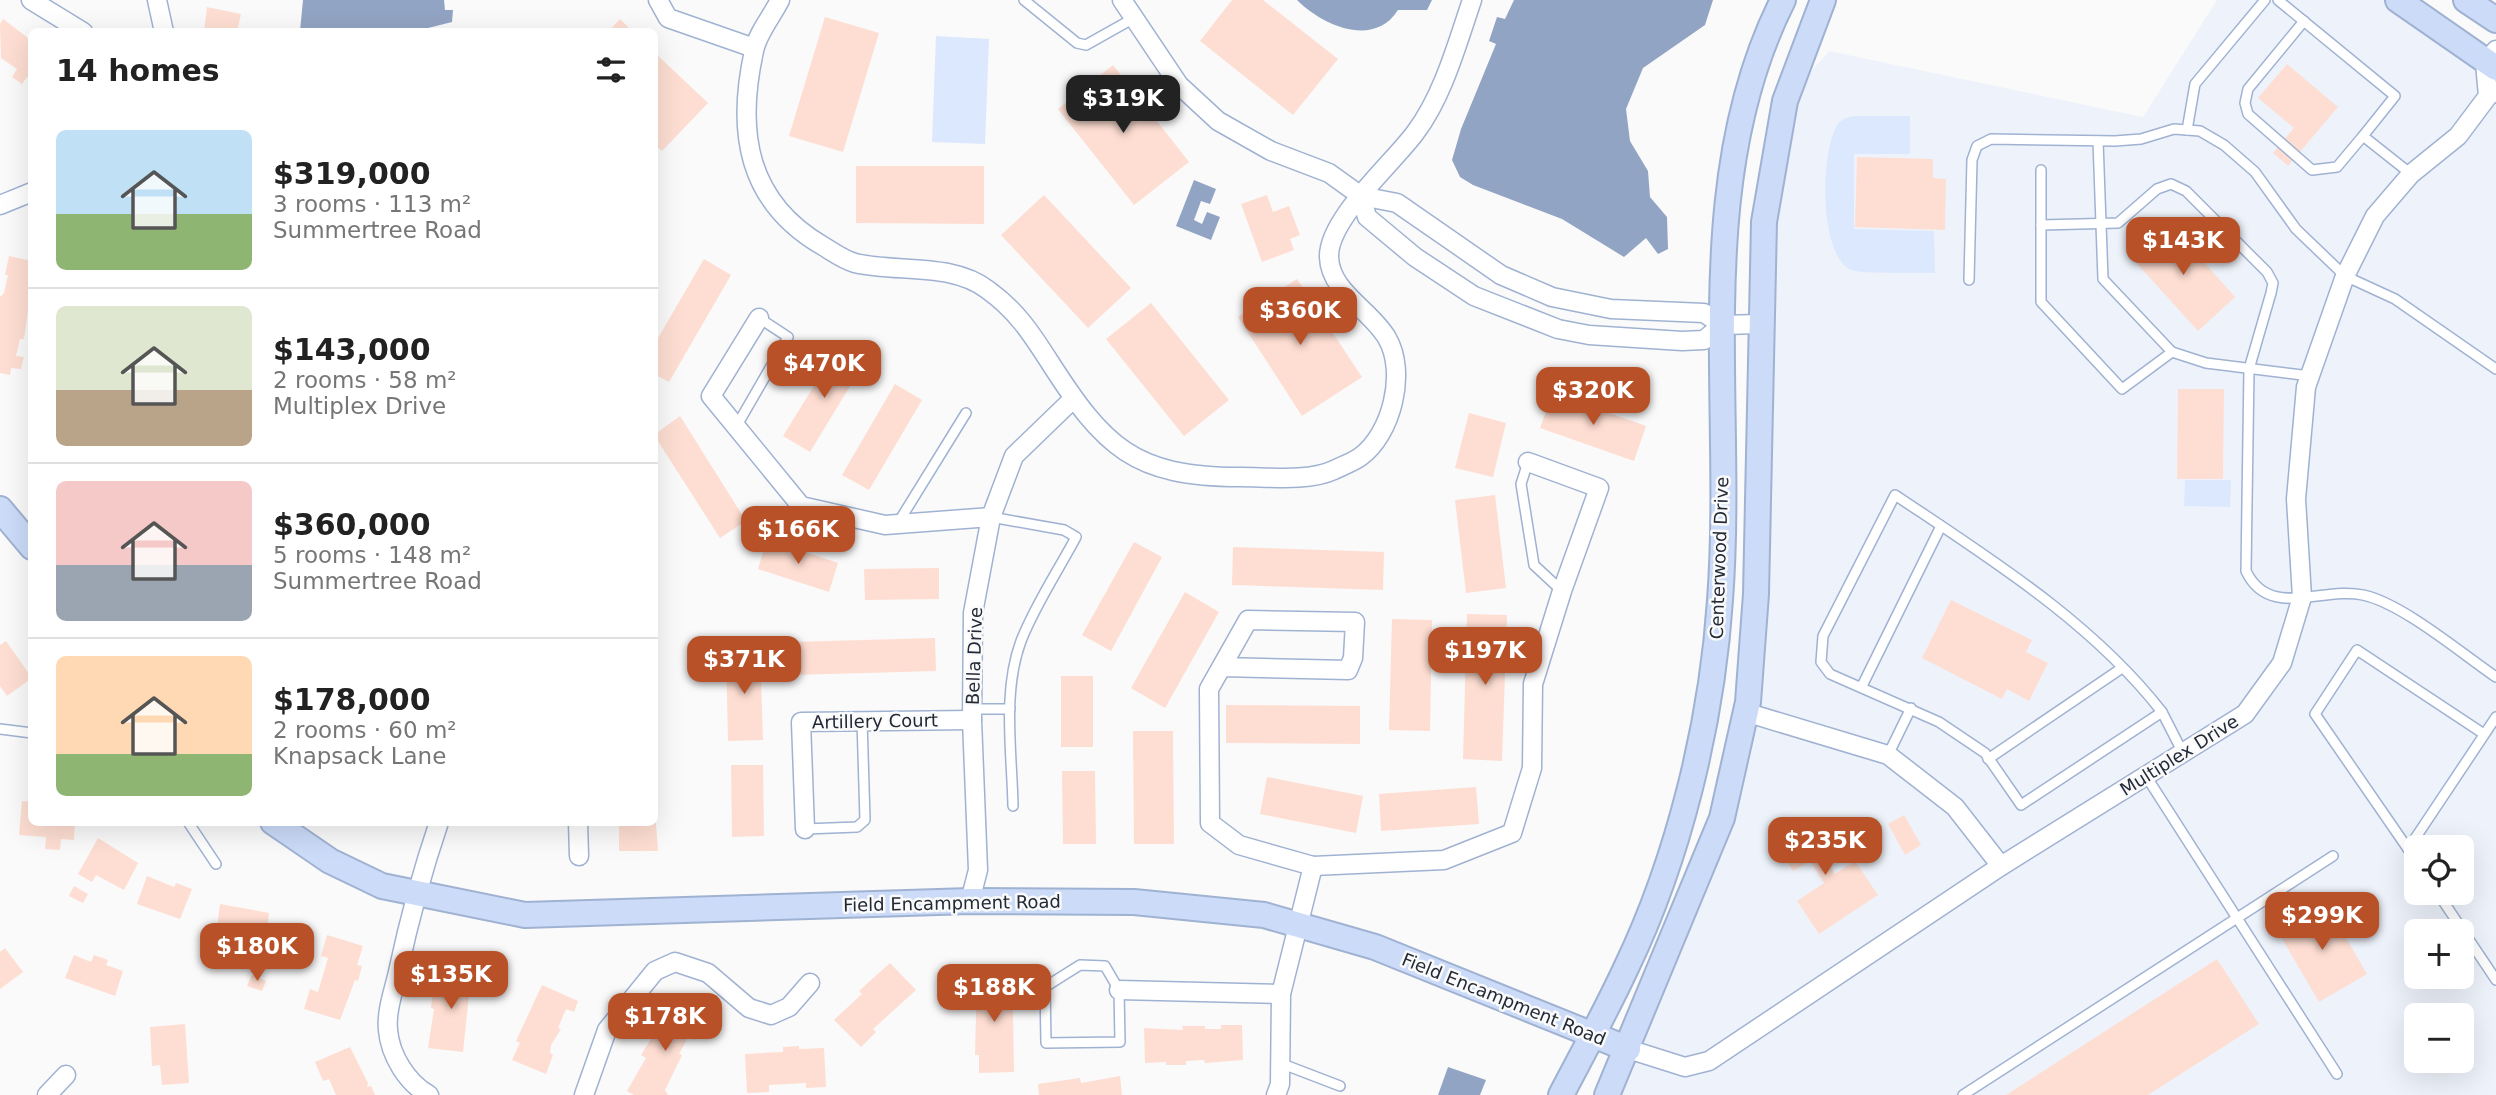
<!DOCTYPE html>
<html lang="en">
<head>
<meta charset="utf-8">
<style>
  :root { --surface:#fff; --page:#f2f2f2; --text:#222; --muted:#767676; --line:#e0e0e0; --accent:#b85127 }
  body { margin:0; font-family:"DejaVu Sans",sans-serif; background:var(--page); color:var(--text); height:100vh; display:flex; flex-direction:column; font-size:26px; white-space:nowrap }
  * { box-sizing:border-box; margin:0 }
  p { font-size:23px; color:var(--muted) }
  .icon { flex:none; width:38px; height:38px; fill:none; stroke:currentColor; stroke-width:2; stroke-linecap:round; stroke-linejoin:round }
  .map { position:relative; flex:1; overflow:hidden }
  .details { position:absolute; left:28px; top:28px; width:630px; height:798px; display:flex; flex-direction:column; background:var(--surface); border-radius:10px; box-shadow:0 7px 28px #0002 }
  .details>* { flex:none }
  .controls { position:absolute; left:2404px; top:835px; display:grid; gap:14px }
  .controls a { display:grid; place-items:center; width:70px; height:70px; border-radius:10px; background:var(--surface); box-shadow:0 7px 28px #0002; font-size:35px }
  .price { position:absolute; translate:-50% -60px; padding:0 16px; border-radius:14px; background:var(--accent); color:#fff; font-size:23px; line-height:46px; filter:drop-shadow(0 2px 4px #0008) }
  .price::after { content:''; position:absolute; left:50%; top:42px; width:21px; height:16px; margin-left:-10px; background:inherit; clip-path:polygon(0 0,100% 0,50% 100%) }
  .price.active { background:#222; color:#fff }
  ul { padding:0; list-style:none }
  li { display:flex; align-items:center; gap:21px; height:175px; padding:0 28px }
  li+li { border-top:2px solid var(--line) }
  li span { display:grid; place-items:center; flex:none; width:196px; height:140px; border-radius:10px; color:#555 }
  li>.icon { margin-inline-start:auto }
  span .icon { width:84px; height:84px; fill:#fffc; stroke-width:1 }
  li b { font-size:30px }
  h2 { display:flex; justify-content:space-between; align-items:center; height:84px; padding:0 28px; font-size:30px }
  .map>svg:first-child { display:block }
</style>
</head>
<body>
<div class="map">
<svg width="2496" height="1095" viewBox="0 0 2496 1095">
  <rect width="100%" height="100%" fill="#fafafa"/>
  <path fill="#eef3fb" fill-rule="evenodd" d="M2217,0H2414L2496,63V1095H1608L1722,818L1745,712L1760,324L1785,101L1829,51L2143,117ZM2417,847H2462V892H2417ZM2417,931H2462V976H2417ZM2417,1015H2462V1060H2417Z"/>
  <g fill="#dce8fd">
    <path d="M936,36L989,39L985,144L932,142Z"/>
    <path d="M1853,116H1910V154H1854V229L1934,231L1935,273C1919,272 1859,275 1849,269C1819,251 1821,155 1836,127C1840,120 1845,118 1853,116Z"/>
    <path d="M2185,480H2231L2230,507L2184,506Z"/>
  </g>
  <g fill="#92a4c3">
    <path d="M303,0H444L445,10H453L452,22L416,31H300Z"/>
    <path d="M1297,0H1432L1427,10H1398C1374,48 1323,26 1297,0Z"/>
    <path d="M1514,0H1713L1705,25L1643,68L1626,109L1630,141L1648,171L1650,197L1667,217L1668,249L1658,254L1646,238L1624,257L1562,219L1473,185L1460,177L1452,160L1461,129L1496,44L1489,41L1497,17L1505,19Z"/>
    <path d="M1194,180L1216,189L1210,204L1201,201L1194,220L1202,224L1207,212L1220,217L1211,240L1176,226Z"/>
    <path d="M1448,1067L1486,1080L1480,1095H1438Z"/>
  </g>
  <g fill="#feded2">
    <path d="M1232,0H1263L1338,59L1293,115L1200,41Z"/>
    <path d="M207,7L241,14L237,32H204Z"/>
    <path d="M825,17L879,33L843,152L789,136Z"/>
    <path d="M3,19L32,41V80L27,77L22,84L12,77L17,69L1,58L0,24Z"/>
    <path d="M620,19L633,32H608Z"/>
    <path d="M654,52L708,103L662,151L654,144Z"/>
    <path d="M2287,64L2338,107L2288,166L2273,153L2294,128L2258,98Z"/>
    <path d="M1113,65L1189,162L1134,205L1058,109Z"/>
    <path d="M1857,157L1933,159V178L1946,179L1945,230L1855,227Z"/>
    <path d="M856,166H984V224L856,223Z"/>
    <path d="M1044,195L1131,288L1088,328L1001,235Z"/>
    <path d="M1267,195L1273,212L1289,206L1300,235L1290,239L1294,250L1262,262L1241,204Z"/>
    <path d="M2169,223L2235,297L2198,331L2131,257Z"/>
    <path d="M9,256L32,261V312L28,311L24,339H20L16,356L24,357L21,369L11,368L10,375L0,373V297L4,293L8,275H5Z"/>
    <path d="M704,259L731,275L669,382L654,374V345Z"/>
    <path d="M1297,279L1362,377L1302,416L1238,317Z"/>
    <path d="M1151,303L1229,400L1184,436L1106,339Z"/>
    <path d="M838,347L864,363L810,452L783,436Z"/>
    <path d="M895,384L922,400L869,490L842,475Z"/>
    <path d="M2178,389H2224L2223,479H2177Z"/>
    <path d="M1553,393L1646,426L1634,461L1540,428Z"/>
    <path d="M1469,413L1506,423L1493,477L1455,468Z"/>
    <path d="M680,416L746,521L720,538L654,435Z"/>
    <path d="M1495,495L1506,588L1466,593L1455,500Z"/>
    <path d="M767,539L838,563L829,592L758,569Z"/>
    <path d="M1134,542L1162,557L1111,651L1082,635Z"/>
    <path d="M1233,547L1384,552L1383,590L1232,585Z"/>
    <path d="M939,568V599L865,600L864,569Z"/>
    <path d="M1185,592L1219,612L1165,708L1131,688Z"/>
    <path d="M1951,600L2032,640L2026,652L2048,663L2029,701L2007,689L2002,699L1922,658Z"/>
    <path d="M1467,614L1507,615L1502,761L1463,759Z"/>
    <path d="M1392,619L1432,620L1430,731L1389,730Z"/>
    <path d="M935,638L936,671L794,675L793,642Z"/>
    <path d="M6,641L32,678L7,696L0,686V645Z"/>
    <path d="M760,651L763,740L728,741L726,652Z"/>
    <rect x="1061" y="676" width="32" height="71"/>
    <path d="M1226,705L1360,706V744L1226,743Z"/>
    <path d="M1133,731H1173L1174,844H1134Z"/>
    <path d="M731,765H763L764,836L732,837Z"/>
    <path d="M1062,771H1095L1096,844H1063Z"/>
    <path d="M1267,777L1363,796L1356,833L1260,814Z"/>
    <path d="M1476,787L1479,824L1381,831L1379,794Z"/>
    <path d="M654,797L658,851H619V822H654Z"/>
    <path d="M22,801L32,802V822H75L74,840L61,839L60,850L45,849L46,837L19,835Z"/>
    <path d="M1904,815L1921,845L1905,855L1888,824Z"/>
    <path d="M1820,816L1837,844L1821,853L1835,874L1855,861L1878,895L1819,934L1797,901L1824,883L1810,861L1793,871L1775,843Z"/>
    <path d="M98,838L138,863L124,890L96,875L92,882L78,874Z"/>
    <path d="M147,876L174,887L176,883L192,889L180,919L137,904Z"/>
    <path d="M74,886L88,894L83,903L69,896Z"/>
    <path d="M2325,902L2367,974L2319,1002L2277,930Z"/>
    <path d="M220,904L269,913L265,943L235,939L234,949L220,951L215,945Z"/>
    <path d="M327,935L363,946L357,965L362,966L358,981L355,980L340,1020L304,1009L310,989L318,992L328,958L321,956Z"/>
    <path d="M5,948L23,972L0,989V952Z"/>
    <path d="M74,955L91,962L94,955L108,960L106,965L123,971L115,996L65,978Z"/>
    <path d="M2217,959L2259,1024L2148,1095H2006Z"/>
    <path d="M890,963L916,990L873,1029L876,1032L861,1047L834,1020L862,994L859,991Z"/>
    <path d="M439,970L475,974L472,995H469L463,1052L428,1048L434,1009L431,1008L432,999L440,981Z"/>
    <path d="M1011,974L1009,1010H1013L1014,1072L979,1073V1055H975L977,975Z"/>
    <path d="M252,975L266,981L262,991L247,986Z"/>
    <path d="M542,985L578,1001L574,1012L566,1009L558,1028L561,1029L551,1045L550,1053L553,1055L546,1074L512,1060L520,1043L516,1041Z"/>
    <path d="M672,1005L704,1023L695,1040L688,1037L679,1054L682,1055L665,1090L668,1095H634L627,1091L646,1058L641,1055Z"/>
    <path d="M185,1024L189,1083L162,1085L160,1065L152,1066L150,1027Z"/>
    <path d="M1221,1025H1242L1243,1060L1205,1063L1204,1060L1186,1061V1065H1166V1062L1145,1063L1144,1028L1183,1030L1182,1026H1205V1029H1221Z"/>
    <path d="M799,1046V1049L824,1048L826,1087L806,1088V1083L769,1085V1092L747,1093L745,1054L783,1052V1047Z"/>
    <path d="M350,1047L368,1083L367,1087L371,1086L375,1095H336L329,1079L323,1081L315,1062Z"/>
    <path d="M1120,1076L1122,1095H1039L1038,1084L1080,1078L1081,1083Z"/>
  </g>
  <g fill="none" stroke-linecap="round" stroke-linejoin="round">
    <defs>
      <g id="lane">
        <path d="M1024,0L1077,43L1086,45L1134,18"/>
        <path d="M2278,0L2395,96L2363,136L2411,174"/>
        <path d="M2304,21L2248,89L2245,103L2248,114L2312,170L2337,167L2363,136"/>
        <path d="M2187,130L2195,84L2265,0"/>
        <path d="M2098,141L2103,279L2172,352L2206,363L2310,376"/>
        <path d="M2041,170V302L2122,389L2172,352"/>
        <path d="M2041,225L2118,223L2157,189L2171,184L2186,191L2267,272L2273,283L2271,293L2249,369L2246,571C2269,620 2323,586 2363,595C2402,603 2462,654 2496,677"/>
        <path d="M1969,280L1972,160L1977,146L1991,139L2115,141L2141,139L2174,129L2200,131L2224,145L2255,172L2296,229L2345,276L2395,299L2496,369"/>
        <path d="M736,427L788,337L759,318"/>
        <path d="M1528,462L1521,484L1534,565L1562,591"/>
        <path d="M1895,495C1989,558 2092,622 2162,712L2021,805L1985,753L1939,722L1830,674L1821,662L1823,636Z"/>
        <path d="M991,517L1064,530L1076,537C1058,571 1035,605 1021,641C1002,692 1012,753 1013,806"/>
        <path d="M898,523L966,413"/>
        <path d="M1862,686L1941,526"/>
        <path d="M972,709H1010"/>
        <path d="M2162,712L2183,753"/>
        <path d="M0,729L32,733"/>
        <path d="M1888,755L1911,708"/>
        <path d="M1988,759L2122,668"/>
        <path d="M2146,776L2337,1074"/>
        <path d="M188,822L216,864"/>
        <path d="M805,829L857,827L865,820L862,720"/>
        <path d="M2408,849L2496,717"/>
        <path d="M2417,862L2315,714L2357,650L2484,734"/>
        <path d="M2437,892L2496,980"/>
        <path d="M1080,965L1105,966L1119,990L1120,1042L1046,1043L1045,987Z"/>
        <path d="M1280,1063L1340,1086"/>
        <path d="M1963,1095L2333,856"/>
      </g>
      <g id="street">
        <path d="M31,0L83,32"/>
        <path d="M157,0L164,32"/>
        <path d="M658,0L668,18L754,48"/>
        <path d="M780,0C772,16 757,34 754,51C736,132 747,202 823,246C833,252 844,260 855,263C897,273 952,262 988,290C1016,310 1031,333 1049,361C1104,447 1134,477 1240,477C1269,477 1308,482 1334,470C1342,466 1353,462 1360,457C1392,434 1407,372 1387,338C1371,310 1330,292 1329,257C1328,219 1393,163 1415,133C1443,96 1457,44 1472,0"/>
        <path d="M1122,0L1179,85L1218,121L1271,151L1329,173L1361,196L1397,203L1501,275L1552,297L1611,309L1704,313L1722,325"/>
        <path d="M2488,96L2485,63L2496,50"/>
        <path d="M1361,196L1367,217L1415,257L1474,296L1558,329L1589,335L1682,341L1704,340L1722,325L1760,324"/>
        <path d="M0,205L32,192"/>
        <path d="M759,318L711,396L801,506L885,525L991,517"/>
        <path d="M1222,667L1348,670L1353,658L1355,622L1248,620L1209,689L1210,823L1239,845L1313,866L1444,860L1512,833L1532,768L1533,684L1562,591L1599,488L1528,462"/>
        <path d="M1745,712L1888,755L1955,807L2001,866"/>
        <path d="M578,822L579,856"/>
        <path d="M805,829L801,722L972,720"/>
        <path d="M970,901L978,870L972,720L973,613L991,517L1014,456L1073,399"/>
        <path d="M1119,990L1281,994"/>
        <path d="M1628,1049L1685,1067L1709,1061L2001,866L2245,714L2282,663L2302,597L2296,499L2306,387L2345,276L2375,216L2411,174L2458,136L2488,96L2496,91"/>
        <path d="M47,1095L66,1075"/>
        <path d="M429,1095C407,1083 390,1055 388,1030C386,1011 394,990 398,972C409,920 422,872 439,822"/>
        <path d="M584,1095L607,1030L655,971L675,962L708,973L749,1008L771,1015L789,1007L810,983"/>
        <path d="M1276,1095L1280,1084L1281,994L1313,866"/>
      </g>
      <g id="secondary">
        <path d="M2398,0L2496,68"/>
        <path d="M2466,0L2496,20"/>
        <path d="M0,509L32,547"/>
        <path d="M273,822L330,861L382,886L525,915L970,901L1134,902L1264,915L1375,947L1628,1049"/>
        <path d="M1561,1095C1583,1053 1606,1011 1626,968C1679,858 1712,722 1720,600C1735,402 1690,184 1783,0"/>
        <path d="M1607,1095L1722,818L1748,702L1756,594L1764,222L1785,101L1823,0"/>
      </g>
    </defs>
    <use href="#lane" stroke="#a0b2d2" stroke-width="12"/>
    <use href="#street" stroke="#a0b2d2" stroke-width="21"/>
    <use href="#secondary" stroke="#a0b2d2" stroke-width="28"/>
    <use href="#lane" stroke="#fff" stroke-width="9"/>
    <use href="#street" stroke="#fff" stroke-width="18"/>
    <use href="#secondary" stroke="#cbdbf8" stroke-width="24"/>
  </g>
  <g text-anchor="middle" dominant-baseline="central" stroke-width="5" stroke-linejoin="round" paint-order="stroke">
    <g font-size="18" fill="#232a37" stroke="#fafafa">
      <text transform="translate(1719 558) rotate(-88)">Centerwood Drive</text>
      <text transform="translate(974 656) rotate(-88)">Bella Drive</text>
      <text transform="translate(875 721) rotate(-1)">Artillery Court</text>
      <text transform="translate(2179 755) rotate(-32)">Multiplex Drive</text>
      <text transform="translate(952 903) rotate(-1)">Field Encampment Road</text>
      <text transform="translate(1504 999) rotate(22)">Field Encampment Road</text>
    </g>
  </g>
</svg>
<div class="controls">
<a><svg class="icon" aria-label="locate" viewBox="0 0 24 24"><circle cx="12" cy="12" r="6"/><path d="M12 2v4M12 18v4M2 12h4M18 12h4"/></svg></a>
<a>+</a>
<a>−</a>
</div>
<b class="price active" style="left:1123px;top:135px">$319K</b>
<b class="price" style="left:2183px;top:277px">$143K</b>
<b class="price" style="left:1300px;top:347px">$360K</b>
<b class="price" style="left:824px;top:400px">$470K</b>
<b class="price" style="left:1593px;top:427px">$320K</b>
<b class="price" style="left:798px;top:566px">$166K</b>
<b class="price" style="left:1485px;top:687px">$197K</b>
<b class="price" style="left:744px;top:696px">$371K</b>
<b class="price" style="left:1825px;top:877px">$235K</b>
<b class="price" style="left:2322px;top:952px">$299K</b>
<b class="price" style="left:257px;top:983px">$180K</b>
<b class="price" style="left:451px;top:1011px">$135K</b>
<b class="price" style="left:994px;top:1024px">$188K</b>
<b class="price" style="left:665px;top:1053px">$178K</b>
<section class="details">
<h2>14 homes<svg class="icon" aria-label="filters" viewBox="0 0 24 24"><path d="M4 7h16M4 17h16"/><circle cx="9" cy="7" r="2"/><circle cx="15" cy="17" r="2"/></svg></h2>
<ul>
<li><span style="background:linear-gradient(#bfe0f5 60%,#8fb573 0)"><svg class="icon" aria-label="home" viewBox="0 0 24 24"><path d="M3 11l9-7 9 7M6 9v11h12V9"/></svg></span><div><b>$319,000</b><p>3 rooms · 113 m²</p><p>Summertree Road</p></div></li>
<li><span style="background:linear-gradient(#dfe7d0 60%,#b9a48a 0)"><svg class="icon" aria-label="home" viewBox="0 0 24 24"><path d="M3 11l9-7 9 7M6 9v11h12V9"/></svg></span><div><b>$143,000</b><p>2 rooms · 58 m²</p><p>Multiplex Drive</p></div></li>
<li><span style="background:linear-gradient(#f6c9c9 60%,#9aa5b1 0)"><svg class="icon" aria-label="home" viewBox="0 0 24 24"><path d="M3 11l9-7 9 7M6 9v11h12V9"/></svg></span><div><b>$360,000</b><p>5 rooms · 148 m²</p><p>Summertree Road</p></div></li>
<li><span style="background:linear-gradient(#ffd9b3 70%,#8fb573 0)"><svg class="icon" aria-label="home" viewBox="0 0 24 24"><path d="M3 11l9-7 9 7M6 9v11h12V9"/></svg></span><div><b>$178,000</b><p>2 rooms · 60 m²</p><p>Knapsack Lane</p></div></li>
</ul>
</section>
</div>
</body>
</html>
